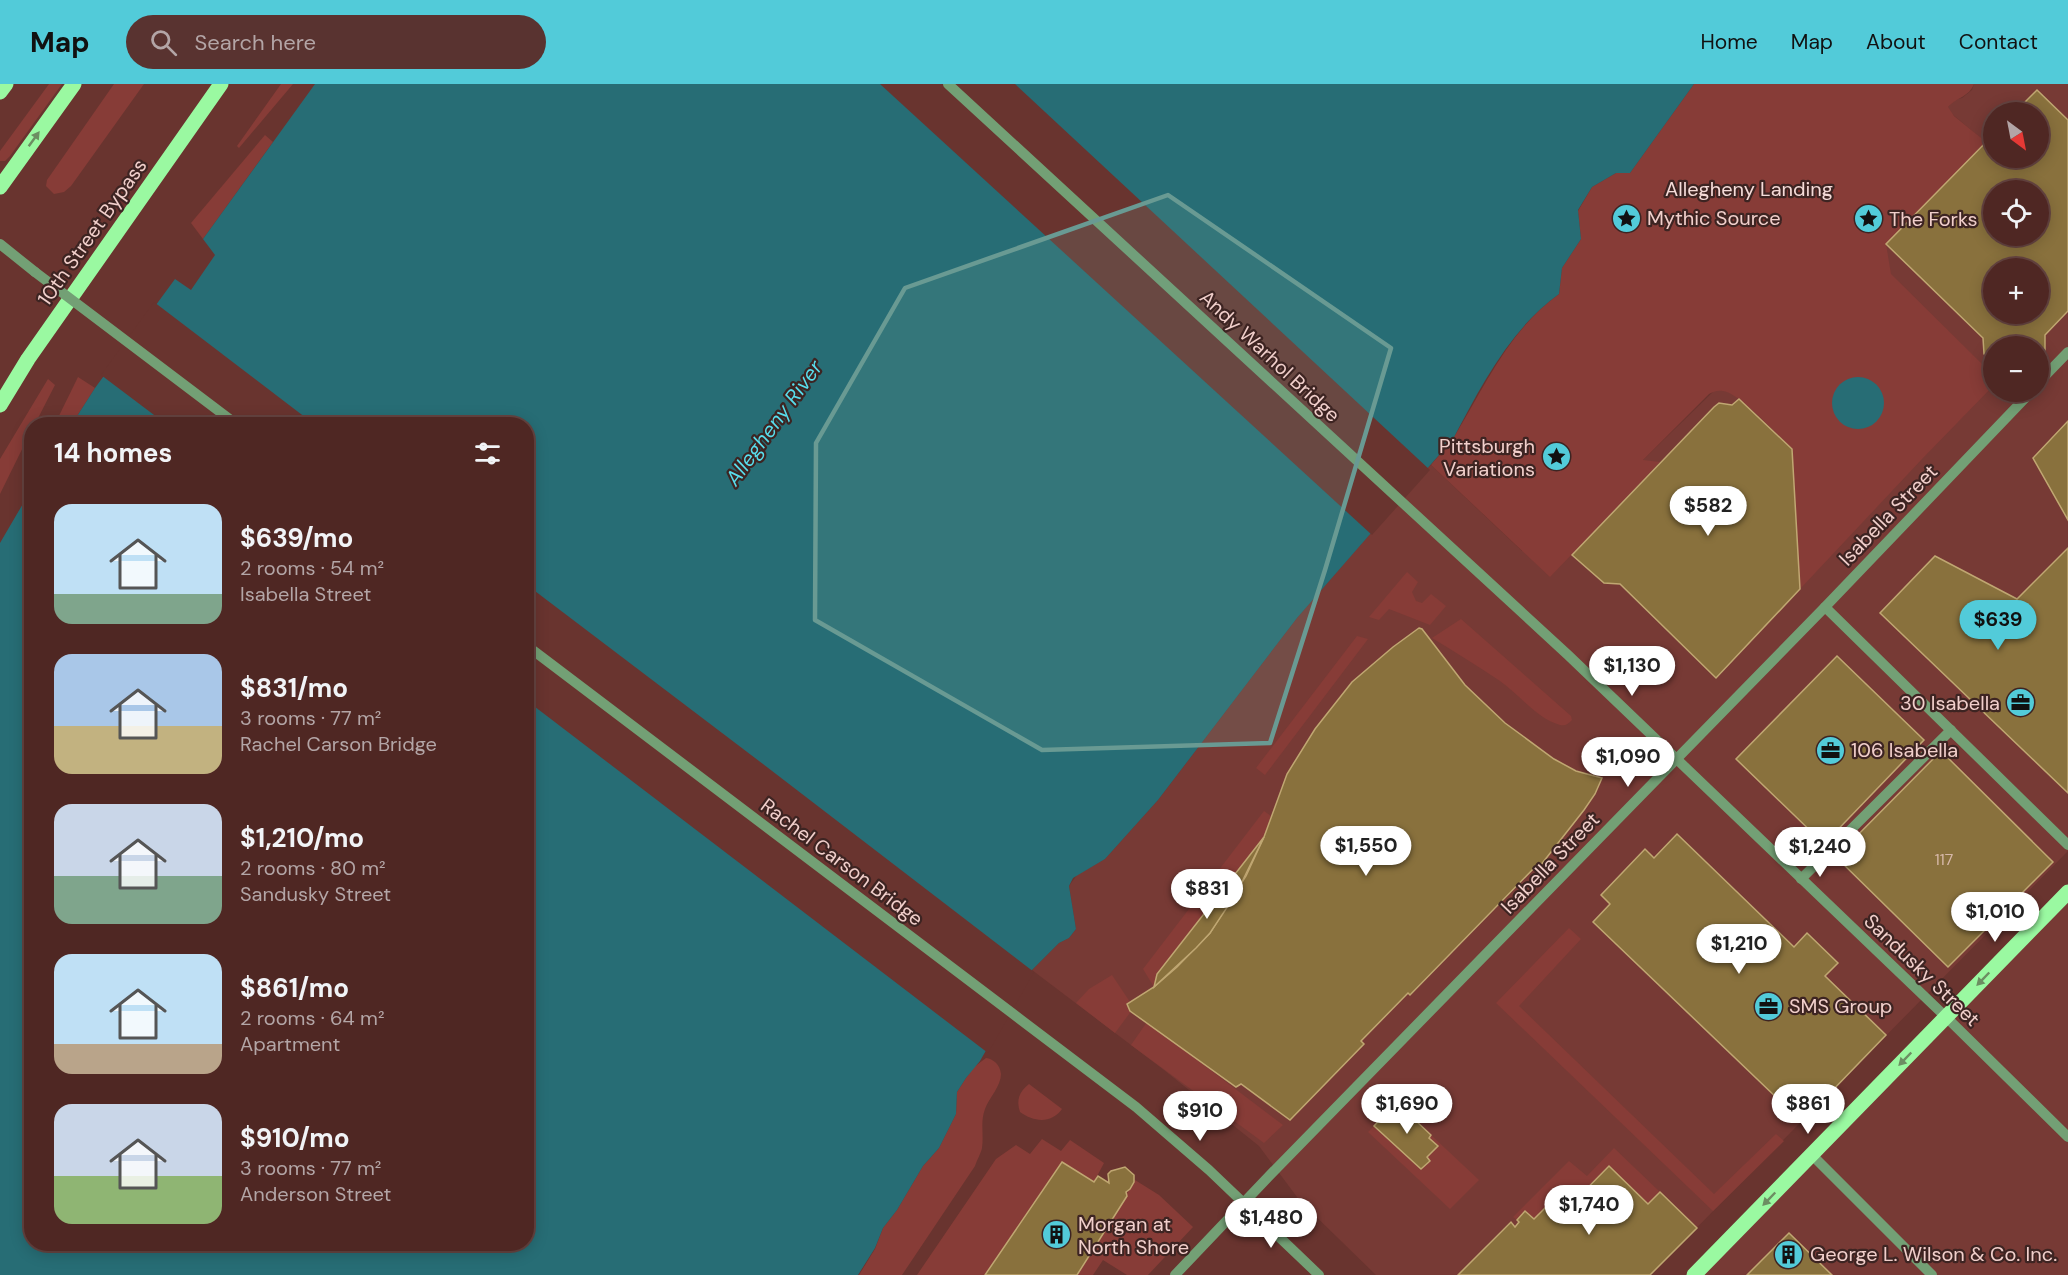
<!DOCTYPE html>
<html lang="en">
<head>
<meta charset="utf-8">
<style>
  :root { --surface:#4f2723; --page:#593330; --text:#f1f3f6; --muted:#b3a5a6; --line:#664441; --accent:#52cbd9 }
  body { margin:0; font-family:"DM Sans",sans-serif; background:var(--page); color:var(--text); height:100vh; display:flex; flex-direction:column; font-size:22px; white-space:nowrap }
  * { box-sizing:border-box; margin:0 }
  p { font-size:20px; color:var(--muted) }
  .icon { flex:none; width:33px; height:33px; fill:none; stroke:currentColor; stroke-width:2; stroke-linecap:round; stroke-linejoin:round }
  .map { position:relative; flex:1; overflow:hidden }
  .side { position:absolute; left:24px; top:333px; width:510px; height:834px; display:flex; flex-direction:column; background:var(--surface); border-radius:24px; box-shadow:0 3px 15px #0003,0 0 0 2px var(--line) }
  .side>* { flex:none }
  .needle { width:39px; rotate:148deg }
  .fabs { position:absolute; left:1983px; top:18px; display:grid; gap:12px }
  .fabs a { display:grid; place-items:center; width:66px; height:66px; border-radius:50%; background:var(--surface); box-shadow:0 3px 15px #0003,0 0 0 2px var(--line); font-size:30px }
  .price { position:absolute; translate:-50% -51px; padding:0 14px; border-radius:21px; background:#fff; color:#222; font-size:20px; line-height:39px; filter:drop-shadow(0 2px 3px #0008) }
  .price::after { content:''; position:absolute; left:50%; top:36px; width:18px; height:14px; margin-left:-9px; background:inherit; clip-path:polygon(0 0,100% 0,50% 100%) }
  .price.on { background:var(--accent); color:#111 }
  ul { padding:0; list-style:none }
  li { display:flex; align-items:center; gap:18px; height:150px; padding:0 30px }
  li span { display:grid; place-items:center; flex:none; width:168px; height:120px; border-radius:18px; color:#555 }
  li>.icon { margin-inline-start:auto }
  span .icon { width:72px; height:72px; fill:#fffc; stroke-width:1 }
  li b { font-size:26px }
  h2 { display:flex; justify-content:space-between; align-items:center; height:72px; padding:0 30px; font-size:26px }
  header { display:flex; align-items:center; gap:36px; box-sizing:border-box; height:84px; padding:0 30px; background:var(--accent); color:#111 }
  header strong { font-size:28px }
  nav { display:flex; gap:33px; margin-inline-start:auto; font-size:21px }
  .search { width:420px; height:54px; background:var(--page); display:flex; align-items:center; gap:15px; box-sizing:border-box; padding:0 21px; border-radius:33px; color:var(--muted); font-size:22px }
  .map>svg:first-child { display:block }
</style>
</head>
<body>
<header>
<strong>Map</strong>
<div class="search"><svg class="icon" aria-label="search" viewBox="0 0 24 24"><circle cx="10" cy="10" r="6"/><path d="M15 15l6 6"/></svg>Search here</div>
<nav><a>Home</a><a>Map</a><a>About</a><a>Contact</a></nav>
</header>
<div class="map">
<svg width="2068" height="1191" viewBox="0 0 2068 1191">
  <rect width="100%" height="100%" fill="#69342f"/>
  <g fill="#773a35" fill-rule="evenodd">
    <path d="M1974,0H2068V767L1650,1191H1376L1300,1117L1259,1062L1164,986L1032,886L1059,859L1069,854L1076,845L1069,802L1077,791L1105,775L1158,716L1297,534L1427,384L1431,381L1522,467L1660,379L1642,377L1977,51L1946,25L1954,16L1962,14L1972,6ZM1994,28H2038V74H1994ZM1994,106H2038V152H1994ZM1994,184H2038V230H1994ZM1994,262H2038V308H1994Z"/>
    <path d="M2068,808V1191H1694Z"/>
  </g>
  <g fill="#873c37">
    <path d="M49,0H62L10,72L5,77H0V67Z"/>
    <path d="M114,0H144L71,102L64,108L54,110L46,102L47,96Z"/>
    <path d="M281,0H293L239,64L237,62Z"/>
    <path d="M1694,0H1974C1969,13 1957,13 1948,23L1954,32L1986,58L1886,160L1891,190L1982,280L1988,274L1993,279V302L1922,375L1800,505L1792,365C1779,352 1738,308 1723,307C1717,306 1713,308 1709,310L1643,376L1660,378L1550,493L1431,381C1438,372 1448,363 1454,353C1485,302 1509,246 1559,210L1562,184L1581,155L1578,127L1592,103L1616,89H1630Z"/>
    <path d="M265,51L273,58L203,155L191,139Z"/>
    <path d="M78,293L95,304L72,340H55Z"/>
    <path d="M48,295L55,301L35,340H32L31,347L0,410V375Z"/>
    <path d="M1407,488L1418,498L1412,508L1416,517L1422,519L1431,510L1446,522L1430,541L1389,525L1379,536L1369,533Z"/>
    <path d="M1461,535L1571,632L1572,636C1568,640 1566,642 1560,641C1537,635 1519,610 1500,597C1478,582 1455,568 1432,554Z"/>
    <path d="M1357,552L1368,555L1265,691L1256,684Z"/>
    <path d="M1264,727L1271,732L1264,753L1157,890L1154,903L1143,885Z"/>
    <path d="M1569,844L1581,855L1519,922L1714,1110L1776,1050L1784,1057L1713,1127L1496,919Z"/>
    <path d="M1112,891L1130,918L1127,921L1132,926L1115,949L1076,919L1089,905Z"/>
    <path d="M1147,938L1283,1041L1264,1059L1131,961Z"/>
    <path d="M986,974C994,975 1000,981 1001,990C1001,1002 989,1014 985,1025C980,1038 984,1050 982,1064C981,1069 977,1076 975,1082L902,1191H859L875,1165L883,1144L897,1126L923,1082L939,1064L956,1030L957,1008L966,994L974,983Z"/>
    <path d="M1029,1000L1062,1025C1051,1040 1034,1038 1020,1028C1016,1016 1019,1008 1029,1000Z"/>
    <path d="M1374,1042L1421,1085L1430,1077L1427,1073L1438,1062L1429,1054L1431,1051L1479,1096L1450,1125L1368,1048Z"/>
    <path d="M1042,1055L1061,1067L1070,1056L1104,1079L1094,1098L985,1191H917L996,1075L1016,1061L1030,1070Z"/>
    <path d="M1614,1064L1660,1108L1648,1120L1557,1135L1545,1124L1534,1135L1526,1127L1517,1136L1513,1133L1569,1077L1587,1092Z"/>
    <path d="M1135,1096L1159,1111L1193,1143L1148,1191H1127L1103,1176L1093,1191H1077Z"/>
  </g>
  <g fill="#276d75">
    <path d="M315,0H1694L1630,89H1616L1592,103L1578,126L1581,155L1562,184L1559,210C1510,245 1481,302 1453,355L1297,534L1158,716L1105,775L1073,794L1069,802L1076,845L1069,854L1059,859L1032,886L980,977L966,994L957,1008L956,1030L939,1064L923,1082L897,1126L883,1144L875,1164L858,1191H0V459L31,406L32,1160H526V340H72L95,304L175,195L191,206L215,171L203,155Z"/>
    <circle cx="1858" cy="319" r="26"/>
  </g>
  <g fill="#69342f">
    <path d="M880,0H1015L1430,386L1372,451Z"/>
    <path d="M154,218L314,340H166L101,291Z"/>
    <path d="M527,501L759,677L1034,888L988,969L526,616Z"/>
  </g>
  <g fill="#89713d" stroke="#c0a772" stroke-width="1.5" fill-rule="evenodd">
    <path d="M2037,6L2068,36V227L2045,251V267L2038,273V262H1994V279L1984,270L1983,254L1886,160L1994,50V74H2038V28H2015ZM1994,106H2038V152H1994ZM1994,184H2038V230H1994Z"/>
    <path d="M1739,315L1792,365L1800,505L1716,594L1620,500L1604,499L1572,471L1714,323L1719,319L1732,321Z"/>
    <path d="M2068,337V436L2033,374Z"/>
    <path d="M2068,464V709L1880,529L1935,472L2017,515Z"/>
    <path d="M1419,544L1422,545L1465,601L1505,639L1554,675L1576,687L1602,694L1595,710L1584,726L1540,782L1538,780L1410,911L1408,909L1361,957L1364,960L1290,1036L1241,1000L1236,1003L1130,927L1127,920L1154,903L1177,883L1210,849L1246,792L1264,753L1287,690L1315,645L1352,598L1393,563Z"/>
    <path d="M1837,572L1924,656L1824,760L1736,675Z"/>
    <path d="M1941,667L2053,778L1948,883L1836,773Z"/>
    <path d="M1677,750L1794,863L1807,849L1838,879L1825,892L1886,951L1802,1038L1593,838L1610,820L1601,811L1645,765L1654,774Z"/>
    <path d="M1264,753L1236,810L1210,849L1196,864L1154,903L1157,890Z"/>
    <path d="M1396,1018L1431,1051L1429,1054L1438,1062L1427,1073L1430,1077L1421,1085L1374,1042Z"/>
    <path d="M1062,1078L1094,1098L1098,1092L1109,1099L1108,1090L1111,1087L1125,1083L1134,1091V1098L1130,1105L1126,1108L1127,1112L1077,1191H985Z"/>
    <path d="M1609,1082L1648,1120L1660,1108L1697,1144L1650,1191H1458L1511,1138L1515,1143L1519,1138L1517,1136L1525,1127L1534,1135L1545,1124L1557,1135Z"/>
    <path d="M1789,1149L1832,1191H1747Z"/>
  </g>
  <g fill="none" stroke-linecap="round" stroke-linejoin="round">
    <g stroke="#73a075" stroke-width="10">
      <path d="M948,0L1568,571L1946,933L2068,1053"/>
      <path d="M0,160L35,188"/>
      <path d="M2038,299L2068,268"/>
      <path d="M1825,523L2068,761"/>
      <path d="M526,561L1136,1023L1209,1086L1319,1191"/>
      <path d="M1801,795L1951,646"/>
      <path d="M1812,1071L1932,1191"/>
      <path d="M1175,1191L1272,1089L1825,523L2031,308"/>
    </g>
    <g stroke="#9af9a1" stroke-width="15">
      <path d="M0,8L6,0"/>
      <path d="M0,103L74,0"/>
      <path d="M0,321L28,275L221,0"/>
      <path d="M1694,1191L2068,808"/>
    </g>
    <path stroke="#73a075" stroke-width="10" d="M35,188L236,340"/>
  </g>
  <defs><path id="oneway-solid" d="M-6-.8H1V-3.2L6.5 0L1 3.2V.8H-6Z" transform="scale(1.5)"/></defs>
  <g fill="#6c8e62">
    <use href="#oneway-solid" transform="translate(34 55) rotate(-54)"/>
    <use href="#oneway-solid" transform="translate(1983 895) rotate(134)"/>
    <use href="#oneway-solid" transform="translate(1905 975) rotate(134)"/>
    <use href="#oneway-solid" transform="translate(1769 1115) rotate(134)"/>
  </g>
  <path fill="#699a93" fill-opacity="0.2" stroke="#699a93" stroke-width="4.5" stroke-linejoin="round" d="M1168,111L1391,264L1325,486L1270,659L1042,666L815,536L816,359L905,204Z"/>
  <defs>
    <symbol id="sight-disc" viewBox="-11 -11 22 22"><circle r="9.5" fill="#52cbd9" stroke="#3d2422"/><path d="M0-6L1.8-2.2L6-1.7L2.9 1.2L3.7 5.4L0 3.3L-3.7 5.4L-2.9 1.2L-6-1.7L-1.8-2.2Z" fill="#111"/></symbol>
    <symbol id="office-disc" viewBox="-11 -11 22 22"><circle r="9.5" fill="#52cbd9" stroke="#3d2422"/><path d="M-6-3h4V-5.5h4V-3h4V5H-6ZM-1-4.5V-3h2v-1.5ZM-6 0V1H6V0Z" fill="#111"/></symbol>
    <symbol id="building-disc" viewBox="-11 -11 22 22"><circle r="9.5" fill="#52cbd9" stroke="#3d2422"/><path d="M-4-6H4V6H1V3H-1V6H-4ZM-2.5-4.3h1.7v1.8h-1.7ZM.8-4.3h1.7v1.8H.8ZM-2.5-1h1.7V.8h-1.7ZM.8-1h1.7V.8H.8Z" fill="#111"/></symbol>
  </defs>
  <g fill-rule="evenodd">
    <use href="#sight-disc" x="1610" y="118" width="33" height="33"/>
    <use href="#sight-disc" x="1852" y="118" width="33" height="33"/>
    <use href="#sight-disc" x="1540" y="356" width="33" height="33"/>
    <use href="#office-disc" x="2004" y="602" width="33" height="33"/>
    <use href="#office-disc" x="1814" y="650" width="33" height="33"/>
    <use href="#office-disc" x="1752" y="906" width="33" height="33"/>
    <use href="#building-disc" x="1040" y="1134" width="33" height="33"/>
    <use href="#building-disc" x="1772" y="1154" width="33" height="33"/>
  </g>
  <g text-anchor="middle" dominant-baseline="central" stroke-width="4.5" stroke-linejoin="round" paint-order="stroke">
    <g font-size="16" fill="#d7b8a8">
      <text x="1944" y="775">117</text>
    </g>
    <g font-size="20" fill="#f5dbd8" stroke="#3d2422">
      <text x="1749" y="105">Allegheny Landing</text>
    </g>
    <g font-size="20" fill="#f1cfcb" stroke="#3d2422" text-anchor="start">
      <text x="1647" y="134">Mythic Source</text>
      <text x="1889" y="135">The Forks</text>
      <text x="1535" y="362" text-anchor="end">Pittsburgh<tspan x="1535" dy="23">Variations</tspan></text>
      <text x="2000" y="619" text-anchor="end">30 Isabella</text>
      <text x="1851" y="666">106 Isabella</text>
      <text x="1789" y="922">SMS Group</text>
      <text x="1078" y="1140">Morgan at<tspan x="1078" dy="23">North Shore</tspan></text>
      <text x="1810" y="1170">George L. Wilson &amp; Co. Inc.</text>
    </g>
    <g font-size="20" fill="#f1cfcb" stroke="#3d2422">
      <text transform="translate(92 148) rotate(-55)">10th Street Bypass</text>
      <text transform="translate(1270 272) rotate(43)">Andy Warhol Bridge</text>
      <text transform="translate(1888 431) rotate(-46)">Isabella Street</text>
      <text transform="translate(842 778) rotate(37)">Rachel Carson Bridge</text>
      <text transform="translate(1550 779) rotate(-46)">Isabella Street</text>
      <text transform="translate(1922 886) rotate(44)">Sandusky Street</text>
    </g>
    <g font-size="21" font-style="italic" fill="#58ddec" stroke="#3d2422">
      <text transform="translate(774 339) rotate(-54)">Allegheny River</text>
    </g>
  </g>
</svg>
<div class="fabs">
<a><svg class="needle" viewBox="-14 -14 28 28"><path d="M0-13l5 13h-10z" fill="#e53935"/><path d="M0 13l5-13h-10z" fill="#b3a5a6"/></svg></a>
<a><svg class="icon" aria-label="locate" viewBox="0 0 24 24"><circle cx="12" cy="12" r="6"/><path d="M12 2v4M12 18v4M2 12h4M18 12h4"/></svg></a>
<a>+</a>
<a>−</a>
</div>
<b class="price" style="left:1708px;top:453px">$582</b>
<b class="price on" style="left:1998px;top:567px">$639</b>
<b class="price" style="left:1632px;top:613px">$1,130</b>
<b class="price" style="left:1628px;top:704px">$1,090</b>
<b class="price" style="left:1366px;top:793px">$1,550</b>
<b class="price" style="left:1820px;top:794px">$1,240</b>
<b class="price" style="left:1207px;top:836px">$831</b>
<b class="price" style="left:1995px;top:859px">$1,010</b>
<b class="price" style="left:1739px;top:891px">$1,210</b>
<b class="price" style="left:1407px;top:1051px">$1,690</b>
<b class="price" style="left:1808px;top:1051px">$861</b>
<b class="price" style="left:1200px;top:1058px">$910</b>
<b class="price" style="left:1589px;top:1152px">$1,740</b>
<b class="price" style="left:1271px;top:1165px">$1,480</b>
<section class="side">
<h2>14 homes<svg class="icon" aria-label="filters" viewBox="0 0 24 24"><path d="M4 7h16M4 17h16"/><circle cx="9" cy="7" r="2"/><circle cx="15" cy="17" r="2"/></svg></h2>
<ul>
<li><span style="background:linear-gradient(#bfe0f5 75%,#7fa58c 0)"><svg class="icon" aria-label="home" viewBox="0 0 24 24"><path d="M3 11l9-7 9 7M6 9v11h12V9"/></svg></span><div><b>$639/mo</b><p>2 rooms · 54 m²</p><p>Isabella Street</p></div></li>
<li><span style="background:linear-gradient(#a9c7e8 60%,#c2b280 0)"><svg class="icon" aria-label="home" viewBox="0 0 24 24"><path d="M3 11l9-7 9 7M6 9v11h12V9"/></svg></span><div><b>$831/mo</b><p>3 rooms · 77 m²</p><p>Rachel Carson Bridge</p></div></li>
<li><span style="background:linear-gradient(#c9d6e8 60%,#7fa58c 0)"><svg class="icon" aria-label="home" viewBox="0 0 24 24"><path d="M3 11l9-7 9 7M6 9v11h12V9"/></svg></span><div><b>$1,210/mo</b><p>2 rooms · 80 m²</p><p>Sandusky Street</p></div></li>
<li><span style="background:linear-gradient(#bfe0f5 75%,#b9a48a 0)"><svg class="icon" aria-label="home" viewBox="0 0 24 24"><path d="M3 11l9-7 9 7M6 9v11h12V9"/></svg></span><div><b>$861/mo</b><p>2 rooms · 64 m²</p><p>Apartment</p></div></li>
<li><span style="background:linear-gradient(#c9d6e8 60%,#8fb573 0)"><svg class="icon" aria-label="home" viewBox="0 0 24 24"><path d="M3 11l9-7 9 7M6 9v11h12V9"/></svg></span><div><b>$910/mo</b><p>3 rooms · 77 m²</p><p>Anderson Street</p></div></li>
</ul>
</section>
</div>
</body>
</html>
